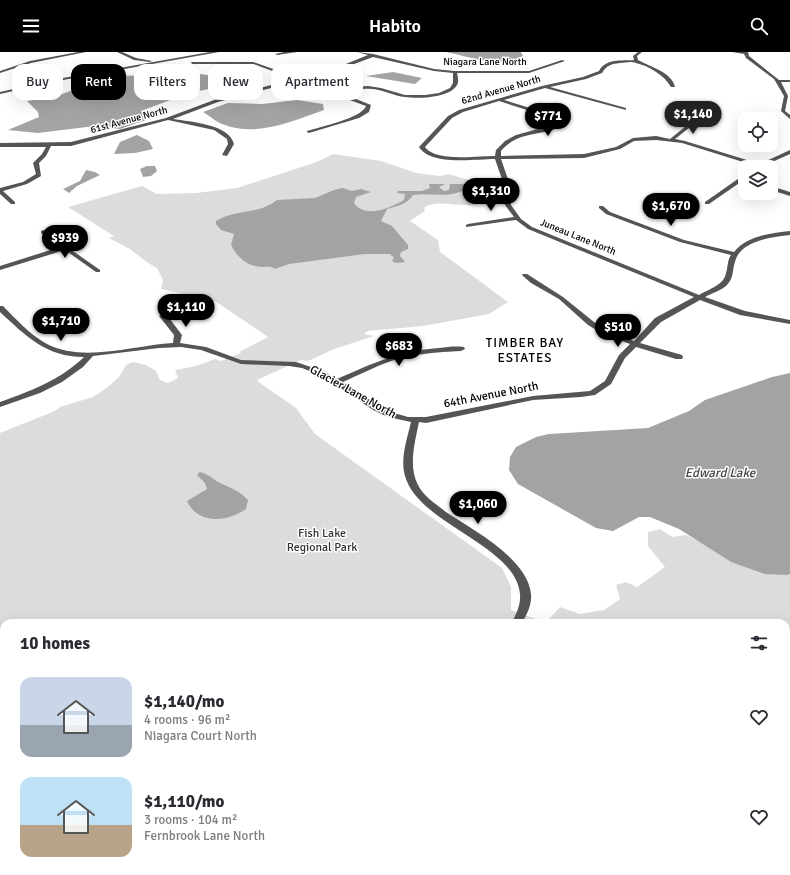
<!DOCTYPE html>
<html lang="en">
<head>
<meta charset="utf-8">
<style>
  :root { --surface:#fff; --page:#f7f7f7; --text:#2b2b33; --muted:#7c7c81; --accent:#000 }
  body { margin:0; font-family:Signika,sans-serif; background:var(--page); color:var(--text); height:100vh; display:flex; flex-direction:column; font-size:15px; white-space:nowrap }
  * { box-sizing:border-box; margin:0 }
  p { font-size:13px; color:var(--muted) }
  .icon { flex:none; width:22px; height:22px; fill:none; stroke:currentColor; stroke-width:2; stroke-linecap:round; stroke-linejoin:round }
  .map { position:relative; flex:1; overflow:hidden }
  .side { position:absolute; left:0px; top:567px; width:790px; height:256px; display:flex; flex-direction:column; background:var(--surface); border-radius:12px 12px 0 0; box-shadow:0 4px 16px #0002 }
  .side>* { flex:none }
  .guide { position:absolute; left:12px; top:12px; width:400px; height:36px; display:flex; gap:8px }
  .fabs { position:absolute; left:738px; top:60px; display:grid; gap:8px }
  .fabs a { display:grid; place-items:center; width:40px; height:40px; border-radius:8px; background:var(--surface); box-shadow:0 4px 16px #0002; font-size:20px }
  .price { position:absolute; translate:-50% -34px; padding:0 9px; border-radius:14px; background:var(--accent); color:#fff; font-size:13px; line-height:26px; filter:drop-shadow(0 1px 2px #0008) }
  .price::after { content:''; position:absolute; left:50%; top:24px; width:12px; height:9px; margin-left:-6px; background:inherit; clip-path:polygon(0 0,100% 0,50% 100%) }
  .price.current { background:#222; color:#fff }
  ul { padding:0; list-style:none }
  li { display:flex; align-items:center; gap:12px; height:100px; padding:0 20px }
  li span { display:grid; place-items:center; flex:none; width:112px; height:80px; border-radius:12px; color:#555 }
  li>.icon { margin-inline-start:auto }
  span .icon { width:48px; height:48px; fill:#fffc; stroke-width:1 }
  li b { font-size:17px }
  h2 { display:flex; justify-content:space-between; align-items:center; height:48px; padding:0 20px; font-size:17px }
  .pill { padding:0 14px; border-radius:12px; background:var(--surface); box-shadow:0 4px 16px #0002; font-size:14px; line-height:36px }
  .pill.current { background:var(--accent); color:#fff }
  header { display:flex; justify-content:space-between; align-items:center; height:52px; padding:0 20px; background:var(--accent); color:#fff; font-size:18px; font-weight:600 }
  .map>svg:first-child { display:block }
</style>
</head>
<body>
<header><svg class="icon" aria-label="menu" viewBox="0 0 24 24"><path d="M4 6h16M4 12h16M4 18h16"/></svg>Habito<svg class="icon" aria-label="search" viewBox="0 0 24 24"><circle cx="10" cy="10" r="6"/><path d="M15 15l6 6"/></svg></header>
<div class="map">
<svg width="790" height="823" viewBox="0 0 790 823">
  <rect width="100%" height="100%" fill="#fff"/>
  <g fill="#dcdcdc">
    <path d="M333,102L381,109L416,121L440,124L449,122L488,134L494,137C480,168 440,142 424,156L425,159L410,169L438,188L440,200L508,250L489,262L423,274L368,279L364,282L374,284L334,297L308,309L301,308L259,327L257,329L296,356L315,382L502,516L511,535V558L547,571H4V819H233L227,823H0V381L55,359L60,355L93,345L108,335L119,325L126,313L133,310L146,313L156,319L160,328L168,331L178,326L175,318L196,314L215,307L221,309L241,301L239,300L268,285L215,249L161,237L163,228L157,216L148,211L130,197L109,186L114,184L68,155L142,134L157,142L196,141L237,136L317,110Z"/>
    <path d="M660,477L672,485L686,483L700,490L731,510L787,523L790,522V666L786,663V571H549L548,568L560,555L580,562L604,558L620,547L616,533L626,530L637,535L665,515L648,494V480Z"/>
    <path d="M698,819H750L751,823H698Z"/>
  </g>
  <g fill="#a3a3a3">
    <path d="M446,0H521L523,4C501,18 469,4 446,0Z"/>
    <path d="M393,20L422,26L415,32L366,24Z"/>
    <path d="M200,22L222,25L233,30L228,33L189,41L141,59L146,68L120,77L95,74L38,81L8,78L39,65L38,60L27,49L54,45L111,24L159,23L175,25Z"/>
    <path d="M297,48L323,52L324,58C293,69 257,85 225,73C217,71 210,64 203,60L228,51L262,52Z"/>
    <path d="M137,83L149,89L153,97L135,101L114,102L120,90Z"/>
    <path d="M147,114H155L157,119L151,124L143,125L140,117Z"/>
    <path d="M86,118L95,120L100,123L77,134L69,141L63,137L80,129Z"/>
    <path d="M429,132H445L439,135L444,139L449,138L450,132H466L468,135C453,148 431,140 413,143C408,152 397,154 387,157L381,169L392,174L408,193V197L401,200L400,204L405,210L396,211L392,209L394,206L390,202H365L289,212L275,217C271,214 267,215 262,215C247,214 238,206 231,193L234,182L221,178L216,172V169C234,157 259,163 277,148L315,146L334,138L342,136L352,139L361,137L371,140L356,145L354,151C365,167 390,156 404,148L405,142L397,141L398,139H422L430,136Z"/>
    <path d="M790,321V522L787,523L765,522L731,510L679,477L650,465H639L613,479L596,476L518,432L509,418L510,405L516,395L536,385L549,382L648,376L689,359L705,348L772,325Z"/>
    <path d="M200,420C209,422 212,427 220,431C231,436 240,439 248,448L246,457C227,470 198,473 187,449L207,437L205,431L197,423Z"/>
  </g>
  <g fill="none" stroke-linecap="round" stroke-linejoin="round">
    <g fill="#555" fill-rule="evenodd">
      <path d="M78,0H86L31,11L0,21V19L30,9Z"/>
      <path d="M117,0H122L136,6L152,9L150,10L134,8Z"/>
      <path d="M210,0H219L63,28L0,42V40L63,26Z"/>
      <path d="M284,0H297L277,3L275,2Z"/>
      <path d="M357,0L373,2L434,17L455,19H529L562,8L565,9L529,21H457C458,25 459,30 457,33C450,46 418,47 405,45C394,44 384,38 372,37C362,36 352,38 342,41H341L371,53L369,60L359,66L309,81L307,80V79C320,75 362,66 366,54L298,29L218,50L173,67C191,70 229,72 234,92L227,104L222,103L228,92L227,87L214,78L168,68L71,94H51L46,104L39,111L41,124L27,132L3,139L15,150V152H11L0,142V136L23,130L36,122L33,111L42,102L46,95H0V91L71,90L166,66L214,48L294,27L253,12H192L191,10H253L299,26L336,16L368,3ZM373,5L434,19L453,21V31L450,36L439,41L425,43H405L381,36L368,34L354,35L337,39L303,27L338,18Z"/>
      <path d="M638,0H642L637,4L638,8C650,15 672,20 675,35H671C664,23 649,14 636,11C631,9 625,11 620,11C611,12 607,13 602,21L586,27L550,35L626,56V58L545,36L504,48L559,65L565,71C548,86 520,76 501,99V104L584,102L616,95L633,86L656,84L670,87L686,74L711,72H713V74L689,76L675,87L685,89L760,112L790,98V102L761,115H754L756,114L682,91L656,88L634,89L620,97L584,106L501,107L510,133L511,153L521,167L532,175L699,243C709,237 724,233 726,221C728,215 727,209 731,203L680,190L606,162L599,156V154H603L610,160L684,188L734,200C747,184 771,181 790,179V183C771,185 740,189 735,210C732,218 734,226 727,233C722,238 712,241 705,245L745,259L790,268V272L740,263L700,248L661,270L640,291L682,303L683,305L682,307H676L636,295L625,306L611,332L595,343L581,345L533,348L426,371L419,370C415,390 408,414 418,433C424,445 436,452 446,460C473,478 527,506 531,542C532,553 527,562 522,571H512C516,562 521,553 520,542C515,492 419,473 405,424C400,407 407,387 411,370L388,365L373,358L332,330L317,322L302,316L289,314L241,312L201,298L181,295L159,296L93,304L83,315L62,330L40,341L0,355V350C31,339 60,328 84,305C46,305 26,284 0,260V254H3C16,267 30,283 47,292C83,311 135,293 173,291L174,283L159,264L163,262H166L182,283L180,291L206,295L241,308L296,310L323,319L337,327C374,311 398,299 439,296C447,295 456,294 464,295L465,297L461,299C437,300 414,302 391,309C374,315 359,323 343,330L379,354L394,361L408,365H426L533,344L590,339L605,329L619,303L630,292L603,282L588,273L559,247L531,231L522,223L523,222H527L563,245L594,270L608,279L634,289L655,266L694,245L528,177L516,168L466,175V173L468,172L514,165L505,153L504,133L495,107C475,107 431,114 419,95L448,64L459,58L542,34L583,25L599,19C606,6 621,9 634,8L633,4ZM499,49L555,67L560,71L516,83L505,89L496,98L495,104C478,104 435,110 425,95L452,66L463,60Z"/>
      <path d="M732,0H748L749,4L779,28H790V30H781L788,44L785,59L790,63V67L781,59L784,44L774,27L746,6L744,2Z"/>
      <path d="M745,122V127L709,152H705V150Z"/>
      <path d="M771,134L790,140V144L771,138Z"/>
      <path d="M43,178L100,218V220H96L65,198L0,218V214L60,195L41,181V179Z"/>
      <path d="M354,819H370L368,823H352Z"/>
    </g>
  </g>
  <g text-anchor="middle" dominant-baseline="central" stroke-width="3" stroke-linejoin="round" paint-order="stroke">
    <g font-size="10" fill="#000" stroke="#fff">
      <text x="485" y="10">Niagara Lane North</text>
      <text transform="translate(501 38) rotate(-16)">62nd Avenue North</text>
      <text transform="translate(129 68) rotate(-15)">61st Avenue North</text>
      <text transform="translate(578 185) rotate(22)">Juneau Lane North</text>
    </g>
    <g font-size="12" fill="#000" stroke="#fff">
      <text transform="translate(353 340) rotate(29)">Glacier Lane North</text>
      <text transform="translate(491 343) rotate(-11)">64th Avenue North</text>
    </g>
    <g font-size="12" fill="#333" stroke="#fff">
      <text x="322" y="481">Fish Lake<tspan x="322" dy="14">Regional Park</tspan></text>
    </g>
    <g font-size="13" letter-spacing="1" fill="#000" stroke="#fff">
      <text x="525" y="291">TIMBER BAY<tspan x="525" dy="15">ESTATES</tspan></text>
    </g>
    <g font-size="13" font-style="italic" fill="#444" stroke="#fff">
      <text x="720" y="421">Edward Lake</text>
    </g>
  </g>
</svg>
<div class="fabs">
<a><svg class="icon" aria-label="locate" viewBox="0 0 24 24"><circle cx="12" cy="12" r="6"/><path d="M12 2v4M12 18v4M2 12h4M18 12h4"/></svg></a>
<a><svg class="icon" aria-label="layers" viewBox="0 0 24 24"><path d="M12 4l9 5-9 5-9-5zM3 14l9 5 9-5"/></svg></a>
</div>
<b class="price current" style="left:693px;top:83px">$1,140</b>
<b class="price" style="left:548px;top:85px">$771</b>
<b class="price" style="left:491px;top:160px">$1,310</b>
<b class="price" style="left:671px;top:175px">$1,670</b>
<b class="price" style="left:65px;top:207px">$939</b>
<b class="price" style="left:186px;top:276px">$1,110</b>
<b class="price" style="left:61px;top:290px">$1,710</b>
<b class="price" style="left:618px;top:296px">$510</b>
<b class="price" style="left:399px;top:315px">$683</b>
<b class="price" style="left:478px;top:473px">$1,060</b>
<div class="guide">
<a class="pill">Buy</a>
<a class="pill current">Rent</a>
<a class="pill">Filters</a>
<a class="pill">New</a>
<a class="pill">Apartment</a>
</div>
<section class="side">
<h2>10 homes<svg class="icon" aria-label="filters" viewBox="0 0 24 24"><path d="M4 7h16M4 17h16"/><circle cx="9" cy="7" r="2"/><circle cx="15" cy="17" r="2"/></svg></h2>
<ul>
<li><span style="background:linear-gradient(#c9d6e8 60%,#9aa5b1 0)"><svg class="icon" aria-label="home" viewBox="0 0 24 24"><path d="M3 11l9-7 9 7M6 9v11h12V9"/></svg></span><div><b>$1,140/mo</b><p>4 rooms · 96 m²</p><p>Niagara Court North</p></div><svg class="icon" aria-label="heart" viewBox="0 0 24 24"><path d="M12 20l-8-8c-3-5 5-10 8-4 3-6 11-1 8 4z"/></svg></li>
<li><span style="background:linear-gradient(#bfe0f5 60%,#b9a48a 0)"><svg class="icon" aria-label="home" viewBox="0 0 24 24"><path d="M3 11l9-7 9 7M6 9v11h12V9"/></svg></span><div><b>$1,110/mo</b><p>3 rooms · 104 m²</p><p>Fernbrook Lane North</p></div><svg class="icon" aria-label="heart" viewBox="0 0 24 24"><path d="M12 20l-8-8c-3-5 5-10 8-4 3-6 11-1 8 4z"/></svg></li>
</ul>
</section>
</div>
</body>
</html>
